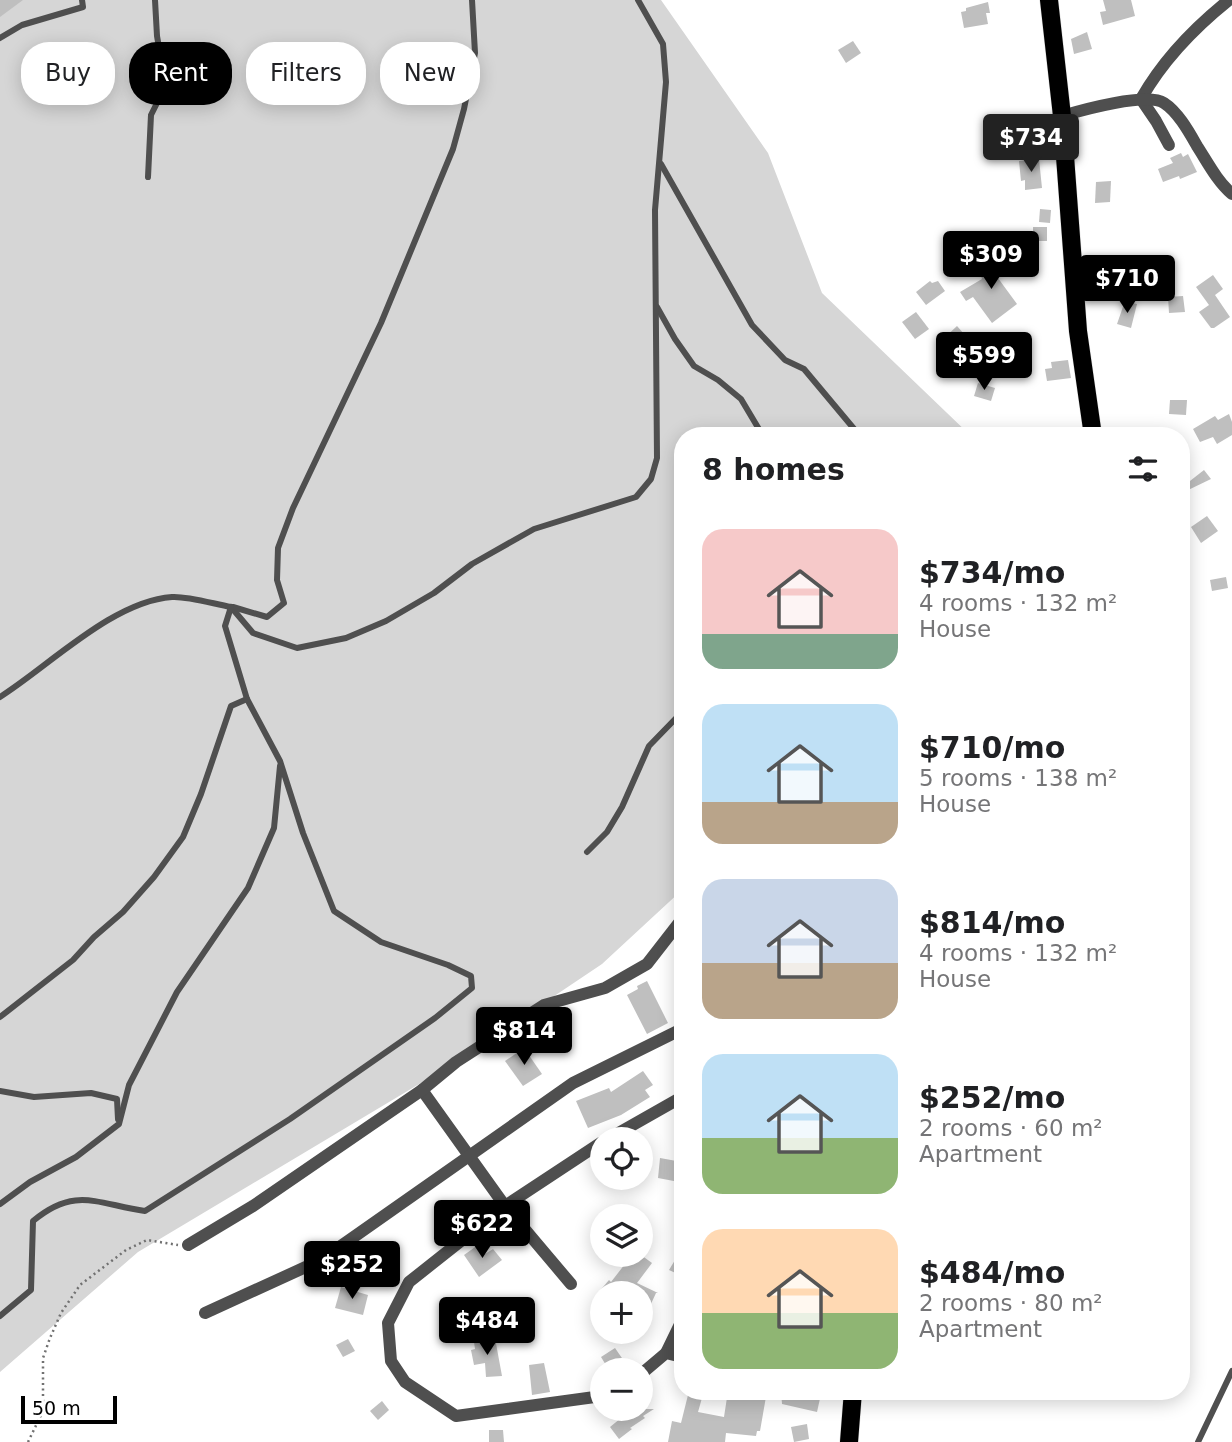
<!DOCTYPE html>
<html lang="en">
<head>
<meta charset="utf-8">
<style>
  :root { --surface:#fff; --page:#f2f2f2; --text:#202124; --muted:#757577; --accent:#000 }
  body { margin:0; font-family:"DejaVu Sans",sans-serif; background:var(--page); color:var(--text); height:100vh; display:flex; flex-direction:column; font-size:26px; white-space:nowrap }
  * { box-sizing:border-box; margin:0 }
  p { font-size:23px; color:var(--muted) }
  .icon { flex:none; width:38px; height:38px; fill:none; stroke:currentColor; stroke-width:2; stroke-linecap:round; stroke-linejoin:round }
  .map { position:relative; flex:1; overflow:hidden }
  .drawer { position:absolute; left:674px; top:427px; width:516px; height:973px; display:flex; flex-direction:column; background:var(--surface); border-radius:28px; box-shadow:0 4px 18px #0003 }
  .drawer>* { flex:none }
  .banner { position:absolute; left:21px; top:42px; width:548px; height:63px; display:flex; gap:14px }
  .controls { position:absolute; left:590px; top:1127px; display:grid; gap:14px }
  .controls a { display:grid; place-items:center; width:63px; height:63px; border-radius:50%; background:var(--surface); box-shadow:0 4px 18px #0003; font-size:35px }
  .scale { position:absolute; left:21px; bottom:18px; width:96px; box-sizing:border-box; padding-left:7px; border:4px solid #000; border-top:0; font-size:19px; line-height:24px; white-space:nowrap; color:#000; -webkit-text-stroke:5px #fff; paint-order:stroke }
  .price { position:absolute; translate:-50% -60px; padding:0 16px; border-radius:7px; background:var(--accent); color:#fff; font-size:23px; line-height:46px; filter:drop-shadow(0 2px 4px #0008) }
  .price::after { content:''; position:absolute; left:50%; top:42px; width:21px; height:16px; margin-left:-10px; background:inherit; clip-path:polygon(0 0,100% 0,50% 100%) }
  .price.active { background:#222; color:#fff }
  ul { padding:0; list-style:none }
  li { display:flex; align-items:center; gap:21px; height:175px; padding:0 28px }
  li span { display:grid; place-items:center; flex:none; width:196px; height:140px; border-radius:21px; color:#555 }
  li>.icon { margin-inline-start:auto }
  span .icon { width:84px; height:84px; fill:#fffc; stroke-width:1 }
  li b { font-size:30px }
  h2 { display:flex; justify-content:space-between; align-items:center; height:84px; padding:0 28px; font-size:30px }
  .tag { padding:0 24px; border-radius:28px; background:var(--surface); box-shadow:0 4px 18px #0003; font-size:24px; line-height:63px }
  .tag.active { background:var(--accent); color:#fff }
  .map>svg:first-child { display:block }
</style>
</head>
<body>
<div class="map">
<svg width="1232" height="1442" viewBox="0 0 1232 1442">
  <rect width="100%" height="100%" fill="#fff"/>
  <path fill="#d6d6d6" d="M0,0H661L768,153L822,293L971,436H682V890L602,964L456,1062L138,1252L0,1372Z"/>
  <g fill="#bfbfbf">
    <path d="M0,0H23L0,17Z"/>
    <path d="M1103,0H1131L1135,16L1103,25L1100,12L1106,11Z"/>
    <path d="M988,2L990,13H986L988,24L964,28L961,12L966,11V8Z"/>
    <path d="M1087,32L1092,49L1074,54L1071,39Z"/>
    <path d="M853,41L861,53L846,63L838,50Z"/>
    <path d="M1181,153L1183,157L1188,154L1197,172L1180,179L1179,176L1163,182L1158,169L1173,163L1170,158Z"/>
    <path d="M1039,159L1042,188L1025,190V180L1021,181L1019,161Z"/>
    <path d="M1111,181L1110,202L1095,203L1096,182Z"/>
    <path d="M1040,209L1051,210L1050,223L1039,222Z"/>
    <rect x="1033" y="227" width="14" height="14"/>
    <path d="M1000,256L1005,271L995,274L1017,304L992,323L973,297L966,301L960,292L982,279L977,264Z"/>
    <path d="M1213,275L1223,289L1215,295L1230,317L1214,328H1211L1199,312L1209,305L1196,287Z"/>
    <path d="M930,281L932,283L938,281L945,291L926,305L916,292Z"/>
    <path d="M1183,296L1185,312L1169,313L1168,297Z"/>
    <path d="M1125,301L1137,304L1131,328L1117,324Z"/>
    <path d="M916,312L929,329L915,339L902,322Z"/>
    <path d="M957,326L977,349L960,364L940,342Z"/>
    <path d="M1068,360L1071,378L1047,381L1045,369L1052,368L1051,362Z"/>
    <path d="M978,383L995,388L991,401L974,396Z"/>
    <path d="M1170,400H1187L1186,415L1169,414Z"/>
    <path d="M1229,414L1232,422V435L1217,444L1213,437L1200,442L1193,429L1215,416L1218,420Z"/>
    <path d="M1204,470L1211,479L1184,492L1181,488Z"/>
    <path d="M1207,516L1218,531L1201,543L1191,527Z"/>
    <path d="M1226,577L1228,588L1212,591L1210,580Z"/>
    <path d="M647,981L668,1023L647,1034L627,995L638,989L637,986Z"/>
    <path d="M524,1048L542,1074L523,1086L505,1061Z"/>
    <path d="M643,1071L653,1085L645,1090L650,1097L621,1115L588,1128L576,1101L609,1088L611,1092Z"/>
    <path d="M660,1158L682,1162L679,1182L658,1178Z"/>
    <path d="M478,1245L485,1254L493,1249L502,1260L479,1277L464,1255Z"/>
    <path d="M626,1255H641L652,1263L637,1283L658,1293H656L650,1306L640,1302V1293H598L609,1280L611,1282L625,1264L621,1261Z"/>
    <path d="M675,1260L682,1264V1276L669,1270Z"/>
    <path d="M341,1287L368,1295L363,1315L335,1308Z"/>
    <path d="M495,1338L502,1376L486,1377L485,1363L474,1365L471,1350L475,1349L474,1342Z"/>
    <path d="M348,1339L355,1351L343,1357L336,1345Z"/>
    <path d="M615,1348L624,1361L609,1370L601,1357Z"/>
    <path d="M544,1363L550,1392L532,1395L529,1365Z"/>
    <path d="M689,1391H704L698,1412L724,1417L728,1391H767L760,1431H757L756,1436L726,1433L725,1442H668L672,1421L681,1423Z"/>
    <path d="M781,1391H808L821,1394L817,1412L782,1404Z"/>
    <path d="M382,1401L389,1410L378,1420L370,1411Z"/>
    <path d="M632,1409H654L643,1416L645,1418L630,1428L632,1429L619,1439L610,1427Z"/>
    <path d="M807,1424L809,1439L794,1442L791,1427Z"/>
    <path d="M489,1430H503L504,1442H489Z"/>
  </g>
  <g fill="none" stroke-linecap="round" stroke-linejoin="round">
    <defs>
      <g id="primary">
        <path d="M1049,0L1062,116L1078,331L1093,436"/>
        <path d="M849,1442L853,1391"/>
      </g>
    </defs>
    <use href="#primary" stroke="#dbdbdb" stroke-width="19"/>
    <path stroke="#717171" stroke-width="2.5" stroke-dasharray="2 3.5" stroke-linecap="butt" d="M28,1442L43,1411V1358L50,1338L61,1313L80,1285L126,1250L147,1240L178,1245"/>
    <g stroke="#4f4f4f" stroke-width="6">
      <path d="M0,38L22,25L83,7L82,0"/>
      <path d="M661,164L752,325L785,360L804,369L860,436"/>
      <path d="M148,177L151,115L162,93V65L157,36L155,0"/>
      <path d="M657,307L675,339L694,366L718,380L741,399L763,436"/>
      <path d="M231,607L253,633L297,648L346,638L386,621L434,593L472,564L534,529L636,497L651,479L657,458L655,210L666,82L663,44L638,0"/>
      <path d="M233,607L267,617L284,603L277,580L278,548L293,508L381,323L453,149L464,109L475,53L472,0"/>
      <path d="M0,697C49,666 113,601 172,597C188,596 214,604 231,607L225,626L247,699L280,761L303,833L334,911L381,942L448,965L471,976L472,988L435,1018L290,1119L145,1211C97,1204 75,1186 33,1221L31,1290L0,1316"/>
      <path d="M587,852L607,832L622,807L649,746L682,712"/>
      <path d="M0,1017L73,960L94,937L123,912L154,877L183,837L201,794L231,706L247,699"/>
      <path d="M0,1091L34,1097L91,1093L117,1099L118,1119"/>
      <path d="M0,1204L30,1182L76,1157L119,1124L129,1085L177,992L248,888L274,828L280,766"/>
      <path d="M1198,1442L1232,1371"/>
    </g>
    <g stroke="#4f4f4f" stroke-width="12">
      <path d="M1141,99C1163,60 1194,28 1229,0"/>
      <path d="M1141,99L1156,121L1169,145"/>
      <path d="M1062,116C1082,110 1147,92 1164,103C1178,112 1189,132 1197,146C1208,163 1217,181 1232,194"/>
      <path d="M422,1090L505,1206L571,1284"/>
      <path d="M608,1139L682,1097"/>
      <path d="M602,1142L505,1206L409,1282L388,1323L391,1361L405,1382L456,1416L602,1396"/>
      <path d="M188,1245L253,1206L422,1090L456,1062L544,1005L605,988L647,964L682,919"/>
      <path d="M205,1313L321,1260L573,1083L682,1029"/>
      <path d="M666,1353L682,1320"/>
      <path d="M640,1375L666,1353L682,1357"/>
      <path d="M832,1391L852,1396"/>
    </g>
    <use href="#primary" stroke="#000" stroke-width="18"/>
  </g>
</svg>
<div class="controls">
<a><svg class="icon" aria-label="locate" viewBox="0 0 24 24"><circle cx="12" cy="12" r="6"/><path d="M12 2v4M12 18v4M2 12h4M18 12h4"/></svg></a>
<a><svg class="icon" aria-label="layers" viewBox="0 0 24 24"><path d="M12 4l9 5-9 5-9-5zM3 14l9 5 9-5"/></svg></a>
<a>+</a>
<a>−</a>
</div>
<div class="scale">50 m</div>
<b class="price active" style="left:1031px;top:174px">$734</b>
<b class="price" style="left:991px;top:291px">$309</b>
<b class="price" style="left:1127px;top:315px">$710</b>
<b class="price" style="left:984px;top:392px">$599</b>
<b class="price" style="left:524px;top:1067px">$814</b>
<b class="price" style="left:482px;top:1260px">$622</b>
<b class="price" style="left:352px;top:1301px">$252</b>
<b class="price" style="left:487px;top:1357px">$484</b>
<div class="banner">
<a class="tag">Buy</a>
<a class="tag active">Rent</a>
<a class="tag">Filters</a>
<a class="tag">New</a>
</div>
<section class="drawer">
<h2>8 homes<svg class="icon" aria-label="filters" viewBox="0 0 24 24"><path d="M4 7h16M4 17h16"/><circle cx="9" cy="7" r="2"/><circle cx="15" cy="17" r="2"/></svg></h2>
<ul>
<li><span style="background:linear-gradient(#f6c9c9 75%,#7fa58c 0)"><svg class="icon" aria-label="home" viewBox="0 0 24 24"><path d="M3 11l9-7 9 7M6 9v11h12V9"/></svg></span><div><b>$734/mo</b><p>4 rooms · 132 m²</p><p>House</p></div></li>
<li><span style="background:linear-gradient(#bfe0f5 70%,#b9a48a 0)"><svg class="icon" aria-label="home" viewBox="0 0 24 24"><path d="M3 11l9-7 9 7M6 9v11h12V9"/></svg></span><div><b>$710/mo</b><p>5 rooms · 138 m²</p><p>House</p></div></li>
<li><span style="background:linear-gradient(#c9d6e8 60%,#b9a48a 0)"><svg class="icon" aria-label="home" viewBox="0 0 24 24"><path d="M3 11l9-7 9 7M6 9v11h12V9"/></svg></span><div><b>$814/mo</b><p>4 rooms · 132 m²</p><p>House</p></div></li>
<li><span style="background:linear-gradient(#bfe0f5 60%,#8fb573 0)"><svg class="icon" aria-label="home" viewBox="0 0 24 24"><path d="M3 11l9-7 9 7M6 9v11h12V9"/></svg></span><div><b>$252/mo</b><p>2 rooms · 60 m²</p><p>Apartment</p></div></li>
<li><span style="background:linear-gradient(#ffd9b3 60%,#8fb573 0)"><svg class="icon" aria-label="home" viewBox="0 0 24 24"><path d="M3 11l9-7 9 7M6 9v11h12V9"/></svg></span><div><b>$484/mo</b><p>2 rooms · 80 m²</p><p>Apartment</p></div></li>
</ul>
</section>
</div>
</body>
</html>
